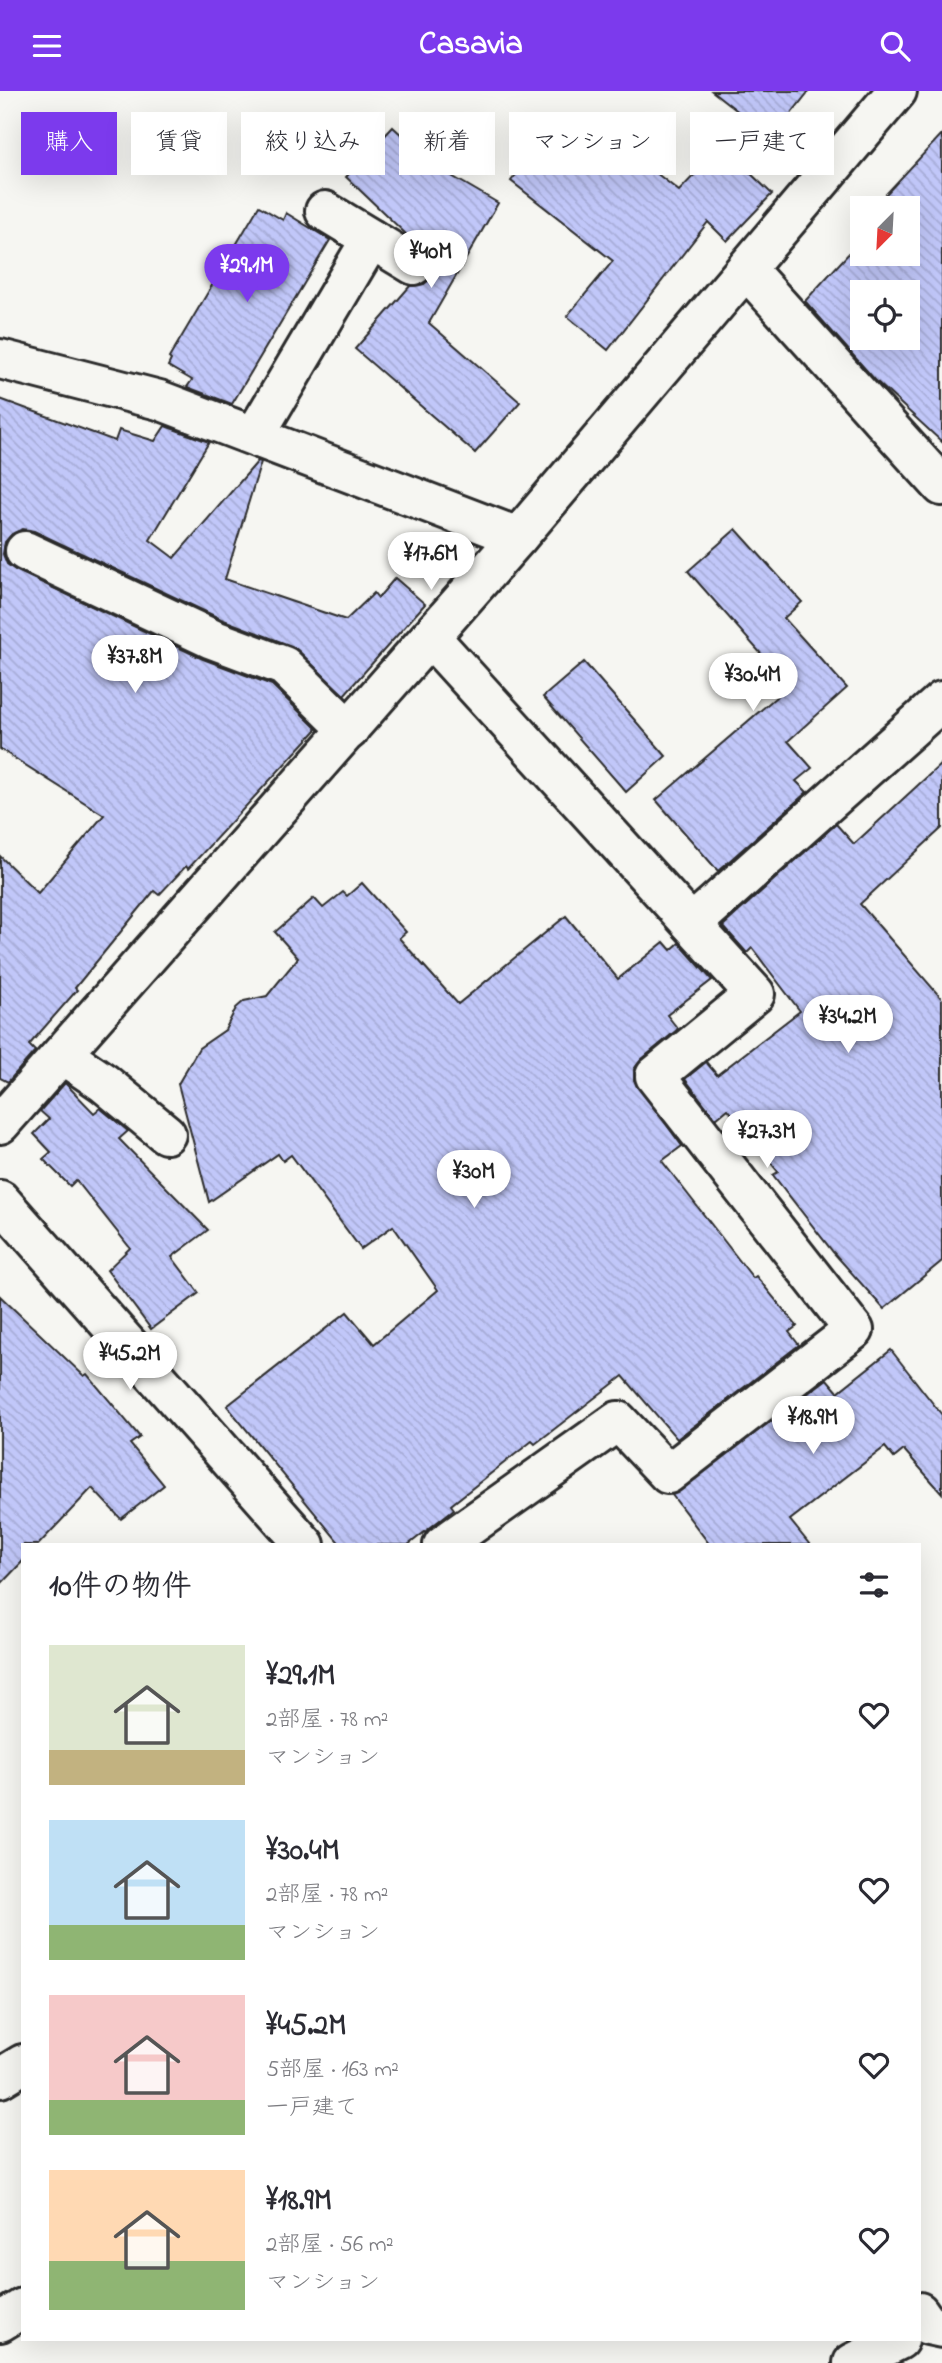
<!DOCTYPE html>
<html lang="ja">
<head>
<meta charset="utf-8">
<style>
  :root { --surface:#fff; --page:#f7f7f7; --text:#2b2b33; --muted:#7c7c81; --accent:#7c3aed }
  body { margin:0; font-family:"Indie Flower","Klee One",sans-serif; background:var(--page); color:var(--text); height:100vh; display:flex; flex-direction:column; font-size:26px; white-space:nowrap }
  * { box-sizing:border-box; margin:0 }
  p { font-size:23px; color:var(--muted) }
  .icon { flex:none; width:38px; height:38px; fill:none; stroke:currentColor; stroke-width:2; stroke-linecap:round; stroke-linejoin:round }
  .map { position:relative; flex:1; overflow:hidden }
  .details { position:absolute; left:21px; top:1452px; width:900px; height:798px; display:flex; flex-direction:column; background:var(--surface); border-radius:0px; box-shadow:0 7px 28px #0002 }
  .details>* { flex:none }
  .guide { position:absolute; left:21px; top:21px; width:901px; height:63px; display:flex; gap:14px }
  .needle { width:46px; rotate:204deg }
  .fabs { position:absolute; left:850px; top:105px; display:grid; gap:14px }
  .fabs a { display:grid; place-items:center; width:70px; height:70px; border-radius:0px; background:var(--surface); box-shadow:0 7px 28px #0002; font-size:35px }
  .price { position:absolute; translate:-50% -60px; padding:0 16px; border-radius:24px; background:#fff; color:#222; font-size:23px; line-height:46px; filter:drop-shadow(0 2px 4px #0008) }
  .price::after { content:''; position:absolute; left:50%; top:42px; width:21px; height:16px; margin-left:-10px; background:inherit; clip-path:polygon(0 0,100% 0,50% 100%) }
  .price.selected { background:var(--accent); color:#fff }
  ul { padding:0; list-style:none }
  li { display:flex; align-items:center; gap:21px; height:175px; padding:0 28px }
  li span { display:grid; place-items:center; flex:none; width:196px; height:140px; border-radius:0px; color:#555 }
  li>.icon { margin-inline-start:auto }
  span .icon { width:84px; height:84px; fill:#fffc; stroke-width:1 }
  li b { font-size:30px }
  h2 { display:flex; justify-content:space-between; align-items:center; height:84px; padding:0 28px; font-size:30px }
  .tag { padding:0 24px; border-radius:0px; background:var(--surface); box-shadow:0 7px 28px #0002; font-size:24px; line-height:63px }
  .tag.selected { background:var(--accent); color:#fff }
  header { display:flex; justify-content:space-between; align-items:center; height:91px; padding:0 28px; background:var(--accent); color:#fff; font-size:32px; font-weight:800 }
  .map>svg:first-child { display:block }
</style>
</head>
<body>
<header><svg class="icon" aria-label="menu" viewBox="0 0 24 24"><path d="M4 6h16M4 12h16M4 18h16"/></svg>Casavia<svg class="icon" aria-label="search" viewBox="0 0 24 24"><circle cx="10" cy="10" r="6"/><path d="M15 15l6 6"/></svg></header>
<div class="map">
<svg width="942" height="2272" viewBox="0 0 942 2272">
  <defs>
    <pattern id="building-back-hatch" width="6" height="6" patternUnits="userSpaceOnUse" patternTransform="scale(1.75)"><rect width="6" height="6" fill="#c1c7f9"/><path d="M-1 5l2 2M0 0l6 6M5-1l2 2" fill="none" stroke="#a6abd6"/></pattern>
  </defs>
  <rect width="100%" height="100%" fill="#f6f6f2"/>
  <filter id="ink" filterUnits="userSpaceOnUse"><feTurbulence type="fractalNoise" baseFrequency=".0143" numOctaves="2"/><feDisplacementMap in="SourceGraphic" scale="14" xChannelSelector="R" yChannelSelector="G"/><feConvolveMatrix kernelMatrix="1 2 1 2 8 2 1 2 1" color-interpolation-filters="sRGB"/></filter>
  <g filter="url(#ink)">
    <g fill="url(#building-back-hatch)" stroke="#2b2b2b" stroke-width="2" fill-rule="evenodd">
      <path d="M712,0H809L772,47Z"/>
      <path d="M393,36L438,77L498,112L429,232L520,311L475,362L355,258L410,195L424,193L432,186L434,167L438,163L408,145L346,86Z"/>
      <path d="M599,37L679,100L722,55L772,103L727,150L708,131L608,259L567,225L613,170L511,90L537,57L565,80Z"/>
      <path d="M942,43V351L875,289L805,210L863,147V163H908V117H873ZM863,201H908V247H863Z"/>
      <path d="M259,115L283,129L286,122L330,149L232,313L187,296L192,289L168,275L171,269L169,267Z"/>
      <path d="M0,308L115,350L119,339L155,350L165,335L209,351L150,449L174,467L258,370L261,371L225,488L346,529L374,502L378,507L395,487L425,513L344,604L292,555L221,528L34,440L23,438L12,443L5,451L3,463L7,473L15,479L203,568L272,594L317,638L188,778L186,775L159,804L154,800L75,897L77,899L29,954L35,960L8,991L0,987V765L38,802L104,724L0,658Z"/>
      <path d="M736,438L802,511L784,527L847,597L788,650L812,677L796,690L807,701L718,780L656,709L782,601L771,588L778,582L688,480Z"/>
      <path d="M584,571L666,665L626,701L543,606Z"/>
      <path d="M942,672V737L860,813L942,908V1170L884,1218L833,1161L773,1084L778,1081L728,1018L716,1028L685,988L706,971L717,984L800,920L752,857L747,862L723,835L836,733L854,753Z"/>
      <path d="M362,792L406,841L399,847L458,913L566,825L618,888L664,851L671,859L679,852L712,889L667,924L678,938L641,969L634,978V989L682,1055L662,1070L753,1187L756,1185L797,1235L789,1241L799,1254L677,1348L623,1285L535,1353L532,1350L451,1414L454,1418L408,1454H341L227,1315L347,1221L374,1253L438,1199L393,1135L361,1158L291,1064L283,1070L278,1063L209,1111L178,993L199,957L225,939L236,917L244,910L267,905L298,867L275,841L314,807L323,817L343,801L347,805Z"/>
      <path d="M65,992L94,1022L100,1017L128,1040L119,1048L208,1139L172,1166L199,1202L151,1238L107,1179L130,1157L76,1089L70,1095L43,1068L51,1061L34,1043L49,1028L40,1020Z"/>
      <path d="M0,1205L84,1285L87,1283L140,1346L130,1353L164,1394L121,1428L92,1397L38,1454H23V1470L0,1494Z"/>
      <path d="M891,1259L942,1324V1402L904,1359L894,1367L885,1356L790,1429L810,1454H710L672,1404L827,1288L838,1301Z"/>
    </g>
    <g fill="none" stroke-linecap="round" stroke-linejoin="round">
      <defs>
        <g id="minor">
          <path d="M325,120L414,174"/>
          <path d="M746,178L942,395"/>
          <path d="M0,268L159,309L518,446"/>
          <path d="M255,344L371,148"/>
          <path d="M25,460L212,548L284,575L349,639"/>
          <path d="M431,547L755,903L655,985L854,1239L668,1383L618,1330L443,1454"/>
          <path d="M692,833L942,610"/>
          <path d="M63,964L104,992L166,1043"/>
          <path d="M0,1033L518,446L897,0"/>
          <path d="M0,1109L305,1454"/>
          <path d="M0,1987L23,1973"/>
          <path d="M919,2221L928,2234L942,2237"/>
          <path d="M0,2231L23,2217"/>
          <path d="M853,2272L899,2249"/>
        </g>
      </defs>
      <use href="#minor" stroke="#2b2b2b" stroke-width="44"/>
      <use href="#minor" stroke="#f6f6f2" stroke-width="38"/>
    </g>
  </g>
</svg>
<div class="fabs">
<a><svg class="needle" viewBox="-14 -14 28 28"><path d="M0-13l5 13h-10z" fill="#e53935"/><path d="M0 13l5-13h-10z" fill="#7c7c81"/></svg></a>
<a><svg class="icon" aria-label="locate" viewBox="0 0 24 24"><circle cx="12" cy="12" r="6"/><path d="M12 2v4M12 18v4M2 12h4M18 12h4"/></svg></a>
</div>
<b class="price" style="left:431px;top:199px">¥40M</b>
<b class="price selected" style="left:247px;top:213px">¥29.1M</b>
<b class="price" style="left:431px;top:501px">¥17.6M</b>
<b class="price" style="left:135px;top:604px">¥37.8M</b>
<b class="price" style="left:753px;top:622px">¥30.4M</b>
<b class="price" style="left:848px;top:964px">¥34.2M</b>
<b class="price" style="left:767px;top:1079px">¥27.3M</b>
<b class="price" style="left:474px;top:1119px">¥30M</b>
<b class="price" style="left:130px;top:1301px">¥45.2M</b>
<b class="price" style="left:813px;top:1365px">¥18.9M</b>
<div class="guide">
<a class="tag selected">購入</a>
<a class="tag">賃貸</a>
<a class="tag">絞り込み</a>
<a class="tag">新着</a>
<a class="tag">マンション</a>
<a class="tag">一戸建て</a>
</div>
<section class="details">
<h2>10件の物件<svg class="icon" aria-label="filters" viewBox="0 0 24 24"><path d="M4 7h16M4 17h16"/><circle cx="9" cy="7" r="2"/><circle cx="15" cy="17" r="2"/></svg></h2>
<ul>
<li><span style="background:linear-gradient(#dfe7d0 75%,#c2b280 0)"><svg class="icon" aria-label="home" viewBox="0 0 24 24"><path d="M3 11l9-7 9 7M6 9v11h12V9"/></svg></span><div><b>¥29.1M</b><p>2部屋 · 78 m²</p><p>マンション</p></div><svg class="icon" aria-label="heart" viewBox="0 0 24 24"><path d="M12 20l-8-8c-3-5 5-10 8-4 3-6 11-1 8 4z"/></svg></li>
<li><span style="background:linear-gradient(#bfe0f5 75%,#8fb573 0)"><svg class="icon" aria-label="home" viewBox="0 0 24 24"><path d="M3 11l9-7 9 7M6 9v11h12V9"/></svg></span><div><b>¥30.4M</b><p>2部屋 · 78 m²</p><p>マンション</p></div><svg class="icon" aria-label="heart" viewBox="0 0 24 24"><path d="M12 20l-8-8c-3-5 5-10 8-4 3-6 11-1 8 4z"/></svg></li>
<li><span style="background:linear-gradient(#f6c9c9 75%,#8fb573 0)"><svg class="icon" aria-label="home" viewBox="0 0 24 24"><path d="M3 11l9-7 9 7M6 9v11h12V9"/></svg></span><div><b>¥45.2M</b><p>5部屋 · 163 m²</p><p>一戸建て</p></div><svg class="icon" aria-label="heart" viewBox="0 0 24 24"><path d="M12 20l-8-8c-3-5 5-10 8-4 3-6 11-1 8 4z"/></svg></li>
<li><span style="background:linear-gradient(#ffd9b3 65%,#8fb573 0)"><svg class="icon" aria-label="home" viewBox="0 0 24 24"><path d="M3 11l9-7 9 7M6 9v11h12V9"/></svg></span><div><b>¥18.9M</b><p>2部屋 · 56 m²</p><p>マンション</p></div><svg class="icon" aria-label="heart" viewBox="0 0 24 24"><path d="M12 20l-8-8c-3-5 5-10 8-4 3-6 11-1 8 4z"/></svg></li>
</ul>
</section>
</div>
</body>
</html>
